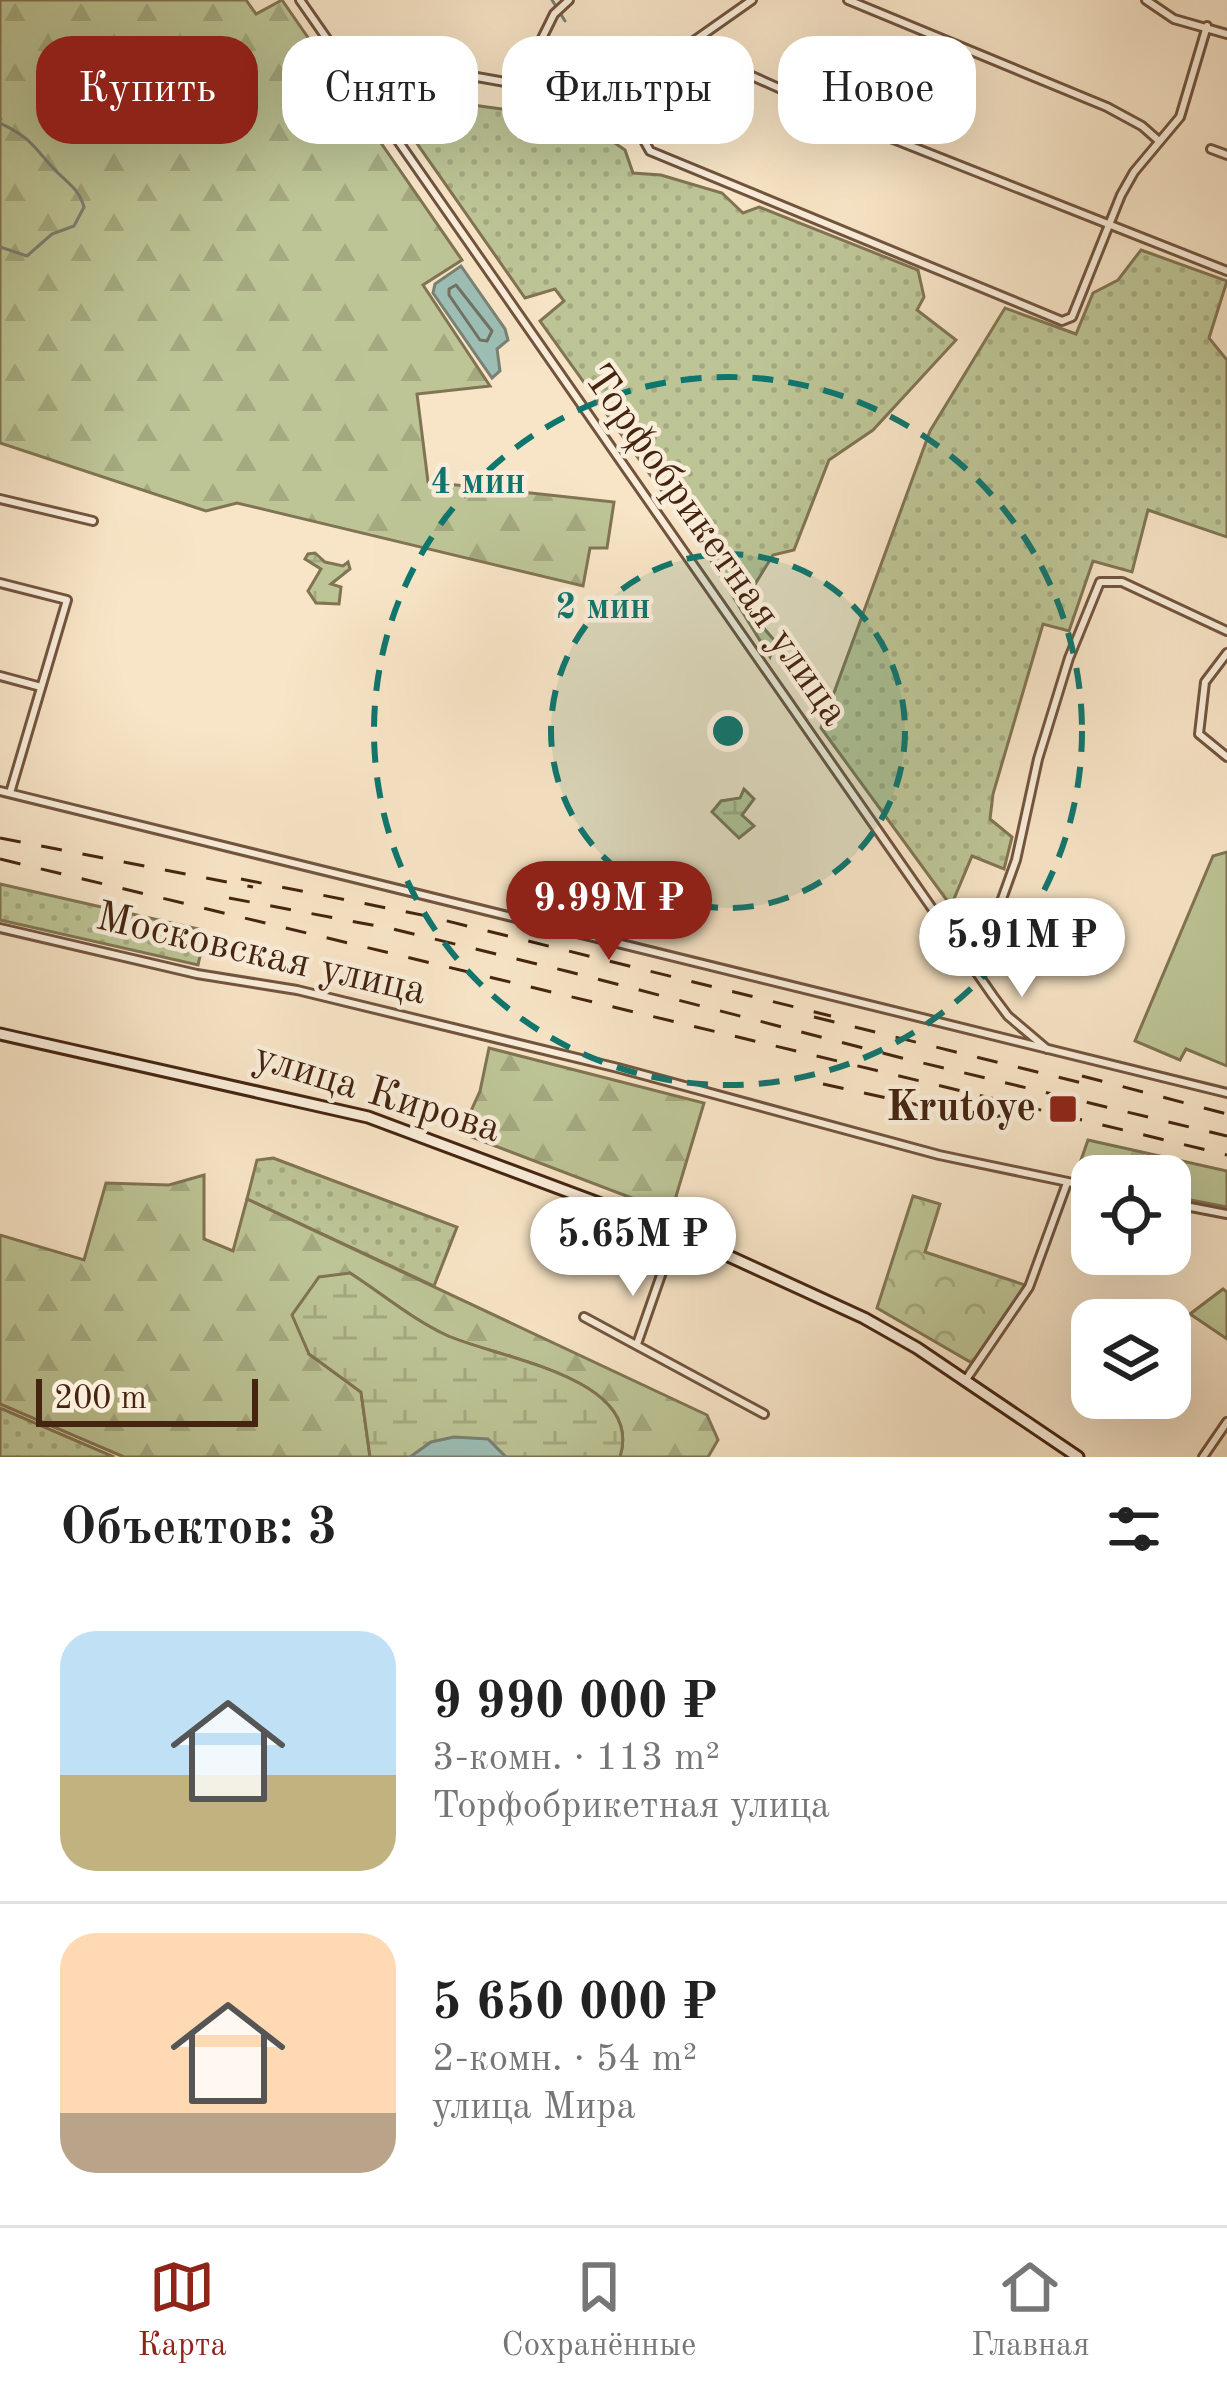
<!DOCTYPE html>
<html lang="ru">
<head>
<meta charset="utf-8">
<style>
  :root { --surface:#fff; --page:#f2f2f2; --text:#222; --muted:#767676; --line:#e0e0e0; --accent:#8f2418 }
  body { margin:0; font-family:"Old Standard TT",serif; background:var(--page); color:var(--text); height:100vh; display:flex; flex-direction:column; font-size:45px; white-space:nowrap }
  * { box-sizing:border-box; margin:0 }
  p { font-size:39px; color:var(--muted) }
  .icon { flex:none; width:66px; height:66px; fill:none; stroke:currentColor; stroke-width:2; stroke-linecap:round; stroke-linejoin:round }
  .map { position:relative; height:1457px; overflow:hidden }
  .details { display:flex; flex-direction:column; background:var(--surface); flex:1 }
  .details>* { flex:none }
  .banner { position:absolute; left:36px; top:36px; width:1155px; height:108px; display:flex; gap:24px }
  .tools { position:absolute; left:1071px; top:1155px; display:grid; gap:24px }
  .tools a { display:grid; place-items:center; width:120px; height:120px; border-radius:24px; background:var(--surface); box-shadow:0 12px 48px #0002; font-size:60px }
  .scale { position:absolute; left:36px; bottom:30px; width:222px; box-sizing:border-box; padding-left:12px; border:6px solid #452410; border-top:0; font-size:33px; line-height:42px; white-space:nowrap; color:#452410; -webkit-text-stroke:9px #faeedb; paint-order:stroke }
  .price { position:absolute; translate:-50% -102px; padding:0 27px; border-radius:42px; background:#fff; color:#222; font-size:39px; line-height:78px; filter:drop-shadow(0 3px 6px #0008) }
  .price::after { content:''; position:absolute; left:50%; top:72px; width:36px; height:27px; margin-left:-18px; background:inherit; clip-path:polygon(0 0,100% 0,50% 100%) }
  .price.on { background:var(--accent); color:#fff }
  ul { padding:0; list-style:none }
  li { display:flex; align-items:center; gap:36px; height:300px; padding:0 60px }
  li+li { border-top:3px solid var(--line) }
  li span { display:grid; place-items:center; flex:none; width:336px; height:240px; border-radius:36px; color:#555 }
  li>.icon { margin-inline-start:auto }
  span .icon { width:144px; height:144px; fill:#fffc; stroke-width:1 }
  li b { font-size:51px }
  h2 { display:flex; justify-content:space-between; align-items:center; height:144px; padding:0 60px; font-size:51px }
  .tag { padding:0 42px; border-radius:36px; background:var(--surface); box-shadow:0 12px 48px #0002; font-size:42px; line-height:108px }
  .tag.on { background:var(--accent); color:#fff }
  .menu { display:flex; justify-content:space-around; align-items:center; height:168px; border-top:3px solid var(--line); background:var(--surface); font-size:33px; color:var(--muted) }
  .menu a { display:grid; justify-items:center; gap:6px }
  .menu .on { color:var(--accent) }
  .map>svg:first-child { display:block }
</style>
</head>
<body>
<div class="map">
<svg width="1227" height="1457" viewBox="0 0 1227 1457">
  <defs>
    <pattern id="grass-dots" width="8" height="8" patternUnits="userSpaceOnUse" patternTransform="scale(3)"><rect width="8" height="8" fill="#bdc596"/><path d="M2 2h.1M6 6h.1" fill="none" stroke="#a4a980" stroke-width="1.8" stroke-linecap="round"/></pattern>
    <pattern id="forest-firs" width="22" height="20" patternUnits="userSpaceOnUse" patternTransform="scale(3)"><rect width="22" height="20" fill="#bdc596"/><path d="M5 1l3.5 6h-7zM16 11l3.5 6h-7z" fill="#a4a980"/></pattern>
    <pattern id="wetland-marsh" width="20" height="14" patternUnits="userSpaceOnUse" patternTransform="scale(3)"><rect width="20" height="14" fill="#bdc596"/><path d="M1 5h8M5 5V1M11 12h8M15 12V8" fill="none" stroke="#a4a980"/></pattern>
    <pattern id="park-crowns" width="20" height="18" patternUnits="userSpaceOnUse" patternTransform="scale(3)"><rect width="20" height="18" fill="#bdc596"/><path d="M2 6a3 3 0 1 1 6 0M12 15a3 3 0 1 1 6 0" fill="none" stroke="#a4a980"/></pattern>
  </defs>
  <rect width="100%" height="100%" fill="#f8e5c7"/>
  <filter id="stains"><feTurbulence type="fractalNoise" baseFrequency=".00167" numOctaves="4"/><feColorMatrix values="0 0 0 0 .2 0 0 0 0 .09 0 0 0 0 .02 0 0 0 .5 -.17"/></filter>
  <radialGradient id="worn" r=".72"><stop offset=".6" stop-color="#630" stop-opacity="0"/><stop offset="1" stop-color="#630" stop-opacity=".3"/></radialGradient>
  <g fill="url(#grass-dots)" stroke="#817453" stroke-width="3">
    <path d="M367,72L465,104L509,110L571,140L593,128L625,150L633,173L661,175L722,193L743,213L759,207L918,270L924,297L917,310L956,340L873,430L829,460L794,550L773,555L754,586V617L775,641L770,657L707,554L540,321L564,301L555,289L525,298Z"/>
    <path d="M1141,250L1227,281L1209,338L1227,360V537L1148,510L1132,572L1093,561L1069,631L1043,624L993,794L990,819L1012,837L1004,869L972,856L951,906L821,728L930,431L1005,308L1076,334L1093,293L1118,280Z"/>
    <path d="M0,884L198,929L193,953L200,956L198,965L0,920Z"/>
    <path d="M273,1158L457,1227L434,1286L247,1199L257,1160Z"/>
    <path d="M0,1408L114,1457H0Z"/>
  </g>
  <g fill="url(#forest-firs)" stroke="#817453" stroke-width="3">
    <path d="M0,0H246L256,14L282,0L462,260L423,285L490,386L417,394L428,482L614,502L607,548H590L583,586L237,503L206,511L0,443Z"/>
    <path d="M489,1048L704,1103L671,1213L461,1133L480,1091Z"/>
    <path d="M1088,1140L1227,1171V1207L1170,1196V1176H1092V1181L1075,1177Z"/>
    <path d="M204,1175V1239L233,1251L247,1199L707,1415L718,1440L708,1457H620C645,1376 495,1358 446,1335C412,1319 381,1293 350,1273L309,1354L361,1392L370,1457H124L0,1404V1235L84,1260L106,1183L169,1185Z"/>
  </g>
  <g fill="url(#wetland-marsh)" stroke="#817453" stroke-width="3">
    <path d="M315,553L325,562L343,566L348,562L350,569L331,584L341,587L339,604L316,603L308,591L321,569L305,559L308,554Z"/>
    <path d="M744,789L754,799L742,815L754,826L739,838L712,812L721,801L740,798Z"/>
    <path d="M350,1273C381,1293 412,1319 446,1335C495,1358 645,1376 620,1457H370L361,1392L309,1354L292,1315L319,1277Z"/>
  </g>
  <path fill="url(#park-crowns)" stroke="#817453" stroke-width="3" d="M913,1196L940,1204L925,1252L1025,1285L972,1363L877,1308Z"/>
  <g fill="#bdc596" stroke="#817453" stroke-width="3">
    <path d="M1227,852V1066L1186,1049L1180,1060L1135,1041L1213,856Z"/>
    <path d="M1223,1289L1227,1292V1339L1190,1314Z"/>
  </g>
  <g fill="#9dbfb6" stroke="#7a8174" stroke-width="3">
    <path d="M461,266L505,329L508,340L497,349L500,371L492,378L433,293L435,284Z"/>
    <path d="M454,1437L488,1439L506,1457H410L431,1442Z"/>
  </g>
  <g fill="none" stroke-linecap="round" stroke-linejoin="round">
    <path stroke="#717263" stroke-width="3" d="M456,285L492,331L487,341L480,340L449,295V289Z"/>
    <g stroke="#7a8174" stroke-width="3">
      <path d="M552,0L565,21"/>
      <path d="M0,119H1"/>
      <path d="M0,123C30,137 33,146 53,168C66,182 78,187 84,207L74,226L52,234L27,256L0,247"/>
    </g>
    <defs>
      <g id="street">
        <path d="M300,0L993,996L1008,1016L1047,1049"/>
        <path d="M848,0L1107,107L1142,126L1159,141"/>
        <path d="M1146,0L1174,19L1227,34"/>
        <path d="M692,44L734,68L893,139L1227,271"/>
        <path d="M346,67L381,60L623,103H643L650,95L647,74L752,0"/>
        <path d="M520,83L554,14L569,0"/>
        <path d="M623,103L650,151L1062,321L1072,317L1121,195L1134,172L1180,117L1207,26"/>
        <path d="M1211,149L1227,155"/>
        <path d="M0,499L93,521"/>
        <path d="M0,583L67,600L10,793"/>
        <path d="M1227,653L1205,682L1199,734L1227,757"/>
        <path d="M0,676L41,687"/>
        <path d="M0,791L1227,1093"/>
        <path d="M0,928L197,974L297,990L618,1068L939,1155L1092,1187"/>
        <path d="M976,971L1016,860L1038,759L1069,658L1100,582H1122L1227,631"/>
        <path d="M1170,1203L1227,1214"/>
        <path d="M584,1317L764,1414"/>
        <path d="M637,1344L676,1232"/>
        <path d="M965,1381L1029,1287L1067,1183"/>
        <path d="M1203,1457L1227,1422"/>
      </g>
      <path id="secondary" d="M0,1034L368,1117L676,1232L864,1318L917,1348L1078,1457"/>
    </defs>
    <use href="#street" stroke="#72543e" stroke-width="12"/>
    <use href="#secondary" stroke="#452410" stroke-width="15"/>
    <use href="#street" stroke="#faeedb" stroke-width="6"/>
    <use href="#secondary" stroke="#faeedb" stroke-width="9"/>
    <g stroke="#452410" stroke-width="3" stroke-dasharray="21 21" stroke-linecap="butt">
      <path d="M0,838L253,887"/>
      <path d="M0,859L1227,1155"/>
      <path d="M241,879L427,916L831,1016"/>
      <path d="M229,898L393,929L566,971L898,1057L1227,1136"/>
      <path d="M814,1017L1094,1086"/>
      <path d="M1082,1076L1227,1114"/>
      <path d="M823,1084L982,1119L1023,1112"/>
    </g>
  </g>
  <circle cx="728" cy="731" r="177" fill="#0f766e" fill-opacity=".12"/>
  <g fill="none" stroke="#0f766e" stroke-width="6" stroke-dasharray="21 15">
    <circle cx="728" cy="731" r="177"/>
    <circle cx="728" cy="731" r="354"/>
  </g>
  <rect fill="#8f2418" stroke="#faeedb" stroke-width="4.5" x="1048" y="1094" width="30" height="30" rx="6"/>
  <g text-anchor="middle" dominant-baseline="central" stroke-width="9" stroke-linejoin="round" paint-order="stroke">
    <g font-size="42" fill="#452410" stroke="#faeedb">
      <text transform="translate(715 546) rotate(55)">Торфобрикетная улица</text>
      <text transform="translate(261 955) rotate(13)">Московская улица</text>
      <text transform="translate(377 1094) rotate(17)">улица Кирова</text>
    </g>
    <g font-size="42" font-weight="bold" fill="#452410" stroke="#faeedb" text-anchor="end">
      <text x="1036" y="1109">Krutoye</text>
    </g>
  </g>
  <circle cx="728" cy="731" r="18" fill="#0f766e" stroke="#faeedb" stroke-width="6"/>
  <g font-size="36" text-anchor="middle" font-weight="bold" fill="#0f766e" stroke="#faeedb" stroke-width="9" stroke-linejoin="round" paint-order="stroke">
    <text x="478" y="493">4 мин</text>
    <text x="603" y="618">2 мин</text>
  </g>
  <rect width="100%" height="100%" filter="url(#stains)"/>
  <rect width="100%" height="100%" fill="url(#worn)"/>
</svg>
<div class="tools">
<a><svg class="icon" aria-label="locate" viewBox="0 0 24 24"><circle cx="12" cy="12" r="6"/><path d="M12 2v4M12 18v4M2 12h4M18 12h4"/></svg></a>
<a><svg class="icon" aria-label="layers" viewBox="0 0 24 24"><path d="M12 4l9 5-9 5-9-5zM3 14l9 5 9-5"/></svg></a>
</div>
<div class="scale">200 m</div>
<b class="price on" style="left:609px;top:963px">9.99M ₽</b>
<b class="price" style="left:1022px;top:1000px">5.91M ₽</b>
<b class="price" style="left:633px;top:1299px">5.65M ₽</b>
<div class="banner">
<a class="tag on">Купить</a>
<a class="tag">Снять</a>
<a class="tag">Фильтры</a>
<a class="tag">Новое</a>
</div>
</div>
<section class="details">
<h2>Объектов: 3<svg class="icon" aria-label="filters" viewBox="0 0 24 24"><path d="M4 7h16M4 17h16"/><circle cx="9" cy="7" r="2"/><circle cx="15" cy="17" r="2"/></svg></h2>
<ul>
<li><span style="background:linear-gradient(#bfe0f5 60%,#c2b280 0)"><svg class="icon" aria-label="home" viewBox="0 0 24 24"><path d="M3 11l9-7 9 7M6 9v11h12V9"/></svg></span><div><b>9 990 000 ₽</b><p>3-комн. · 113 m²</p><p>Торфобрикетная улица</p></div></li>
<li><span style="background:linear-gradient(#ffd9b3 75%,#b9a48a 0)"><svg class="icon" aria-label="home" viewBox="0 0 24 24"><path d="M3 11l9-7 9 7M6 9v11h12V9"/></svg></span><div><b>5 650 000 ₽</b><p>2-комн. · 54 m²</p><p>улица Мира</p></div></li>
</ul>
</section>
<nav class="menu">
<a class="on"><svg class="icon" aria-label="map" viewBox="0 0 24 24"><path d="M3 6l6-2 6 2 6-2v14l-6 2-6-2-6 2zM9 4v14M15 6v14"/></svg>Карта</a>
<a><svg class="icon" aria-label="saved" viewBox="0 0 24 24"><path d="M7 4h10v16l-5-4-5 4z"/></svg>Сохранённые</a>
<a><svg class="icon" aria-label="home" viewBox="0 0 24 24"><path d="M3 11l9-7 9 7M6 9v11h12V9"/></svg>Главная</a>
</nav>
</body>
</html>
